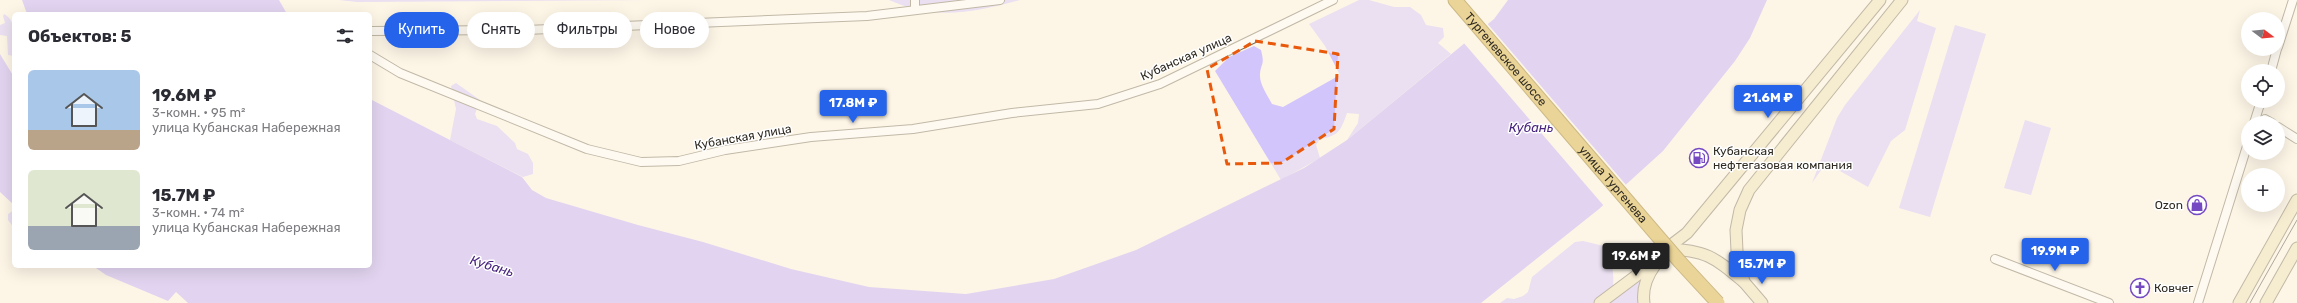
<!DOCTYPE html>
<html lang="ru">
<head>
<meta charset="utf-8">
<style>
  :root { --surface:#fff; --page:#f7f7f7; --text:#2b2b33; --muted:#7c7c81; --accent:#2563eb }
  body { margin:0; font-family:Rubik,sans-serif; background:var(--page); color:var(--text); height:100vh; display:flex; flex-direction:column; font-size:15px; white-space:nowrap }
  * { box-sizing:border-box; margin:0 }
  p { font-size:13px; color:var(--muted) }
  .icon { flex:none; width:22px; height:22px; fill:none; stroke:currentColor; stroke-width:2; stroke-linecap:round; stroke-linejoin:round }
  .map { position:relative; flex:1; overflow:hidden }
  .details { position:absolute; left:12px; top:12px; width:360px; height:256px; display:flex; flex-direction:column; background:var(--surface); border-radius:6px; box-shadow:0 4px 16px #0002 }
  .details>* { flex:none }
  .banner { position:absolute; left:384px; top:12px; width:380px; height:36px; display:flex; gap:8px }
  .needle { width:26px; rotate:106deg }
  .fabs { position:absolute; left:2241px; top:12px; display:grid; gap:8px }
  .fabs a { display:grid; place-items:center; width:44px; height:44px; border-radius:50%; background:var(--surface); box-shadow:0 4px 16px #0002; font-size:20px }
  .price { position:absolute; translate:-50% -34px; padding:0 9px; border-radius:4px; background:var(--accent); color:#fff; font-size:13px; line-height:26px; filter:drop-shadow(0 1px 2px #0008) }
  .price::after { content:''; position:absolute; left:50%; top:24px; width:12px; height:9px; margin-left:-6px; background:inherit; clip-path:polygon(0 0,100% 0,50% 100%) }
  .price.current { background:#222; color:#fff }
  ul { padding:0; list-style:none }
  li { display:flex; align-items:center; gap:12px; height:100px; padding:0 16px }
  li span { display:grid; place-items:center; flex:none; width:112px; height:80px; border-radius:6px; color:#555 }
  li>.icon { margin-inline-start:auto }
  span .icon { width:48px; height:48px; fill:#fffc; stroke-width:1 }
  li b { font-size:17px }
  h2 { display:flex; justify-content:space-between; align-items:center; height:48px; padding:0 16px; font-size:17px }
  .pill { padding:0 14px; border-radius:18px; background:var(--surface); box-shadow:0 4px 16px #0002; font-size:14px; line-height:36px }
  .pill.current { background:var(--accent); color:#fff }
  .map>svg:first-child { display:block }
</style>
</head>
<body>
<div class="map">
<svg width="2297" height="303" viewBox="0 0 2297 303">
  <rect width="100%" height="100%" fill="#fdf6e7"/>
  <g fill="#d2c5fc">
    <path d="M339,0H649L357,2Z"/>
    <path d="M889,0H1020C988,9 948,18 915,9C906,7 897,3 889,0Z"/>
    <path d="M1359,0H1369L1394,7H1410L1421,15L1426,25L1443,28L1444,37L1438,43L1451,54L1347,140L1358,123L1359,114L1347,113C1341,130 1339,136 1320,139L1316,145L1320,158L1281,180L1215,71L1229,57L1254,46L1261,50C1265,66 1261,62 1260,74C1259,84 1268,96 1272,104L1283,107L1340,75L1325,46L1309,24Z"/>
    <path d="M1920,10L1917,21L1936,28L1905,130L1891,141L1868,187L1826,163L1812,183L1837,118L1845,105Z"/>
    <path d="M4,14C18,21 14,42 14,56L8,55L7,36L0,35V25L5,23L3,16Z"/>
    <path d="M1955,25L1986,34L1930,217L1899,208Z"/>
    <path d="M456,83L480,100L475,114L477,119L497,126L515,143L517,149L528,154L533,163V174L523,177L450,140L456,109L451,86Z"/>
    <path d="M2025,120L2051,128L2031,195L2004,188Z"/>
    <path d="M14,210V228L8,220V214Z"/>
    <path d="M1583,241L1604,246C1613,260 1614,273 1613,289L1593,303H1500L1507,298L1514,299L1523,296L1528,292L1532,277L1575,242Z"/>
    <path d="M1643,278L1640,303H1609Z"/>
  </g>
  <g fill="#c1abfa">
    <path d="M22,0H279L287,14H27Z"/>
    <path d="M1508,0H1767L1750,38L1735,61L1663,151L1599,209L1481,303H188L176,292L168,301L106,275L93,266H370V99L522,177L532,190L546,198L638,225L703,242L791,269L869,287L966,294L1054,279L1136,250L1304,168L1347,140L1494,19Z"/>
    <path d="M0,54L14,77V205L0,192Z"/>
  </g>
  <path fill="#fdf6e7" d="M1486,22L1627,186L1604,206L1463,42Z"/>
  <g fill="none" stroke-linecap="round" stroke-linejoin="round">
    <defs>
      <g id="minor">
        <path d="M915,0V10"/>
        <path d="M370,31L526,30L867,16L1000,0"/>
        <path d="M2278,47L2293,0"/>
        <path d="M370,55L400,73L587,149L641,162L679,161L725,150L811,137L913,129L1012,113L1098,104L1160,84L1333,0"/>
        <path d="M2271,71L2277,49"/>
        <path d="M2265,119L2272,123"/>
        <path d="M2254,123L2261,101"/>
        <path d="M2278,127L2297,139"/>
        <path d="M1995,259L2109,303"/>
        <path d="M2198,303L2248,143"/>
      </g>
      <g id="secondary">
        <path d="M1666,249C1706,250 1714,257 1744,282"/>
        <path d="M1600,303L1660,258L1666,249L1687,233L1880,0"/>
        <path d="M1644,303C1642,289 1647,276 1655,265"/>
        <path d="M1762,303L1744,282L1737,251L1736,230L1740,210L1749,190L1902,0"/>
        <path d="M2239,303L2297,200"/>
        <path d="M2266,303L2297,248"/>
      </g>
      <g id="trunk">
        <path id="s1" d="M1455,0L1557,119"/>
      </g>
    </defs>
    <use href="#minor" stroke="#796e58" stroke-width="10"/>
    <use href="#secondary" stroke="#796e58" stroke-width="13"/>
    <use href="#trunk" stroke="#92700e" stroke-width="15"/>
    <use href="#minor" stroke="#fff" stroke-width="8"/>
    <use href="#secondary" stroke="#eedfb3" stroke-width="11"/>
    <use href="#trunk" stroke="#d2aa36" stroke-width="13"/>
    <path stroke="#4d473d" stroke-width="1" d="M2250,303L2297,220"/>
    <defs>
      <g id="trunk-bridge">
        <path id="s2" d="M1557,119L1680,262L1718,303"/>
      </g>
    </defs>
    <use href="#trunk-bridge" stroke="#92700e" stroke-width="15" stroke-linecap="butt"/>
    <use href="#trunk-bridge" stroke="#d2aa36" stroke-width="13"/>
  </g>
  <path d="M0 0H2297V303H0ZM1255,41L1338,54L1334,129L1281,163L1227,164L1207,69Z" fill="#fdf6e7" fill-opacity=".55" fill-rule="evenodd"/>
  <path fill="none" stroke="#e8590c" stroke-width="3" stroke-dasharray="8 5" stroke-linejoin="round" d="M1255,41L1338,54L1334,129L1281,163L1227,164L1207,69Z"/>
  <defs>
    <symbol id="fuel-ring" viewBox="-11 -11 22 22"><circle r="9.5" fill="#fff" stroke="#7449c2" stroke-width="1.5"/><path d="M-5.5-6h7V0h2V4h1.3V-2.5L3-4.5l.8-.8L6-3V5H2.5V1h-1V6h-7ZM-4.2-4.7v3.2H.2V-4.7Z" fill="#7449c2"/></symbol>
    <symbol id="shop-ring" viewBox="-11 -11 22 22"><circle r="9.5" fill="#fff" stroke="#7449c2" stroke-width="1.5"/><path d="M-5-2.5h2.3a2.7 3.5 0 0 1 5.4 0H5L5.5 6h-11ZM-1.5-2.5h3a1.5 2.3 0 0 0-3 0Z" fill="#7449c2"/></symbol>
    <symbol id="church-ring" viewBox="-11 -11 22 22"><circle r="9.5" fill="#fff" stroke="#7449c2" stroke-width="1.5"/><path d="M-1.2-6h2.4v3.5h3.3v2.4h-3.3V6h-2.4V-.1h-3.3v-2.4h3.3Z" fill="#7449c2"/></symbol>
  </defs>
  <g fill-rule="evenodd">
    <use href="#fuel-ring" x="1688" y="147" width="22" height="22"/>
    <use href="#shop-ring" x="2186" y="194" width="22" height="22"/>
    <use href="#church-ring" x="2129" y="277" width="22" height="22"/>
  </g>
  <g text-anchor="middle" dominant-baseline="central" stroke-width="3" stroke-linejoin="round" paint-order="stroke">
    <g font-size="12" fill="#302b22" stroke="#fff">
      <text transform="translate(1186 57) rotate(-24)">Кубанская улица</text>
      <text stroke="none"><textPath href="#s1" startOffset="78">Тургеневское шоссе</textPath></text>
      <text transform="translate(743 137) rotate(-10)">Кубанская улица</text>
      <text stroke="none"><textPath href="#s2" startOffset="86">улица Тургенева</textPath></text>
    </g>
    <g font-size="12" fill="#302b22" stroke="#fff" text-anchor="start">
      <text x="1713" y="151">Кубанская<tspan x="1713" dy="14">нефтегазовая компания</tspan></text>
      <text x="2183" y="205" text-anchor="end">Ozon</text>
      <text x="2154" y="288">Ковчег</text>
    </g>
    <g font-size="13" font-style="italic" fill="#46247d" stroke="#fff">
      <text x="1531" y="127">Кубань</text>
      <text transform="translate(492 266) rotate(17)">Кубань</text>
    </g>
  </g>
</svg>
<div class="fabs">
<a><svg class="needle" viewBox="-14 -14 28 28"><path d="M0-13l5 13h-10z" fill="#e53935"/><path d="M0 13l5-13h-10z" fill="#7c7c81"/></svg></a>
<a><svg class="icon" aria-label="locate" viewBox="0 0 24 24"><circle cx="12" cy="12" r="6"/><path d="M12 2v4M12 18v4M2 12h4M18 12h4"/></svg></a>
<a><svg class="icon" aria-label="layers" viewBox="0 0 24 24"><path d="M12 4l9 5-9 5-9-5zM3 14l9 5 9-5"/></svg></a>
<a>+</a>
</div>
<b class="price" style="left:1768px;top:119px">21.6M ₽</b>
<b class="price" style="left:853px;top:124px">17.8M ₽</b>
<b class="price" style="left:2055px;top:272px">19.9M ₽</b>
<b class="price current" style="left:1636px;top:277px">19.6M ₽</b>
<b class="price" style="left:1762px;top:285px">15.7M ₽</b>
<div class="banner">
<a class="pill current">Купить</a>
<a class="pill">Снять</a>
<a class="pill">Фильтры</a>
<a class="pill">Новое</a>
</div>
<section class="details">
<h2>Объектов: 5<svg class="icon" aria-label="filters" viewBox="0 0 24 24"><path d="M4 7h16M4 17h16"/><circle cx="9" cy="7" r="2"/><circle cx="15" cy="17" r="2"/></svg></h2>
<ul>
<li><span style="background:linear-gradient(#a9c7e8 75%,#b9a48a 0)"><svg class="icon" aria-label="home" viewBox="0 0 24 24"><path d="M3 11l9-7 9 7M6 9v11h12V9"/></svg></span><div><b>19.6M ₽</b><p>3-комн. · 95 m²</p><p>улица Кубанская Набережная</p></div></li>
<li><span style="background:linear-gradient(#dfe7d0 70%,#9aa5b1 0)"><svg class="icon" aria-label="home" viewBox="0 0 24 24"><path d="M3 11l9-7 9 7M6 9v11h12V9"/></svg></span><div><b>15.7M ₽</b><p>3-комн. · 74 m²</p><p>улица Кубанская Набережная</p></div></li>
</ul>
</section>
</div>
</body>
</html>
